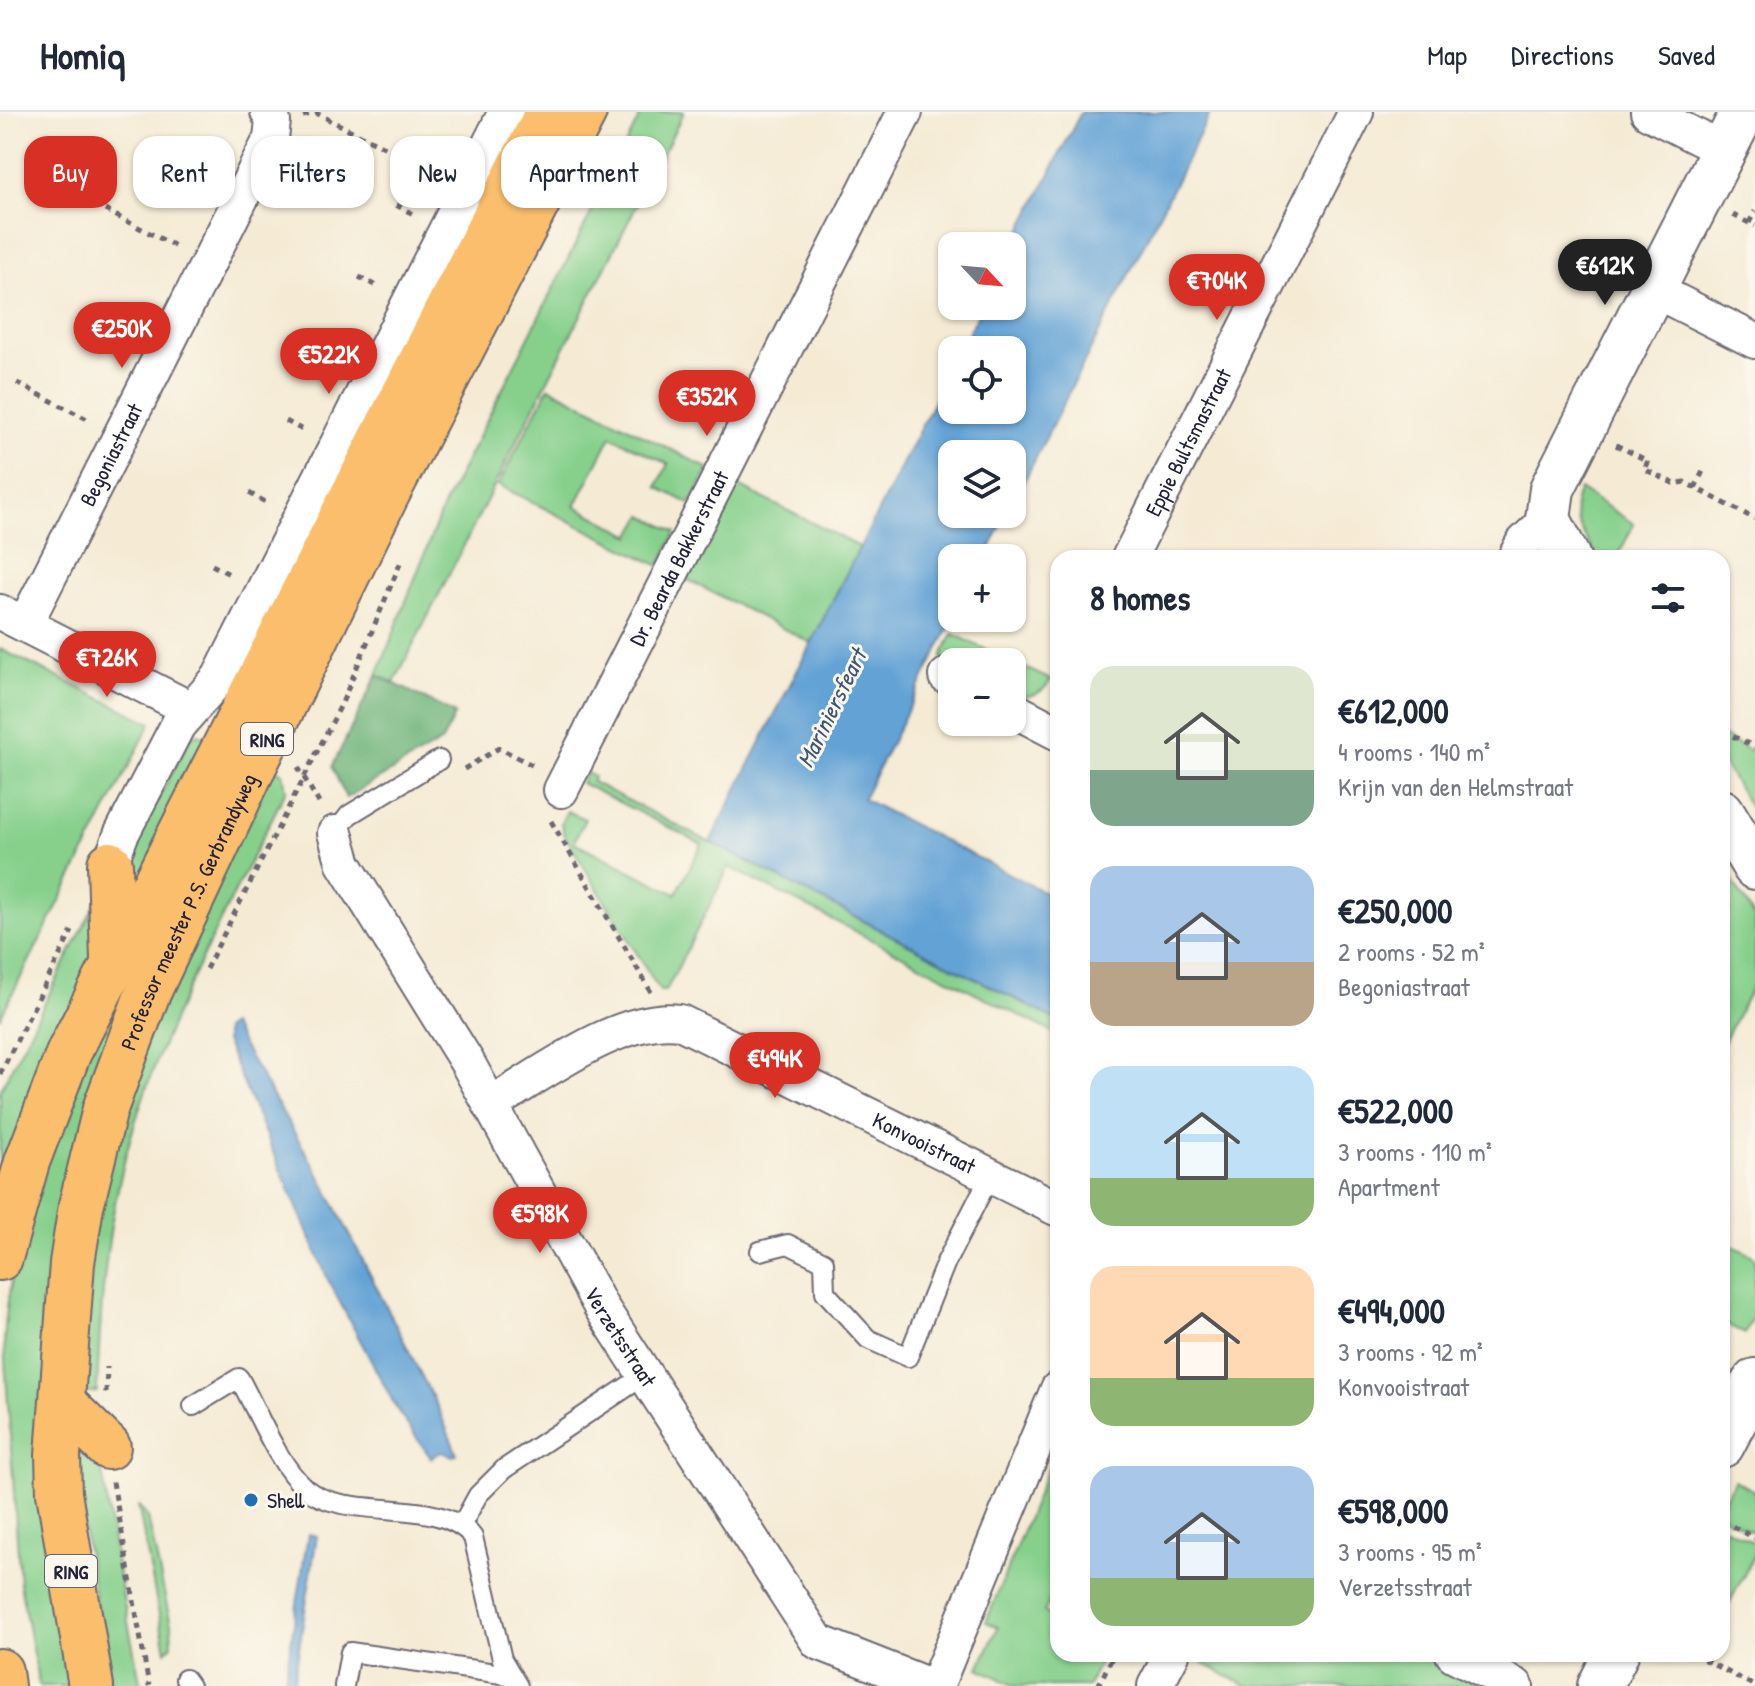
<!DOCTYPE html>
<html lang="en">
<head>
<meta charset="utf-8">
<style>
  :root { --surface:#fff; --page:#f6f6f7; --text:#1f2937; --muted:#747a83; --line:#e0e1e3; --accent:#d93025 }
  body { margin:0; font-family:"Patrick Hand",sans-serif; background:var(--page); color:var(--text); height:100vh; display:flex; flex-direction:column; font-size:30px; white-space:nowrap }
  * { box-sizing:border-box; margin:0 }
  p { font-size:26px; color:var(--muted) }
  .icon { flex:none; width:44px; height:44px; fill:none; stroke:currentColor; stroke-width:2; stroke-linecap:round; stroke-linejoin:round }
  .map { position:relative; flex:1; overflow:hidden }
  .side { position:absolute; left:1050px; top:438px; width:680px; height:1112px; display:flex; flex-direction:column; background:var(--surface); border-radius:24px; box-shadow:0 2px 6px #0004 }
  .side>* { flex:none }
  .hud { position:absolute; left:24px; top:24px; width:760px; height:72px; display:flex; gap:16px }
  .needle { width:52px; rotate:116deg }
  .buttons { position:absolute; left:938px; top:120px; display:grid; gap:16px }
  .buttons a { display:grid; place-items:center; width:88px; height:88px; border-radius:16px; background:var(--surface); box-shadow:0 2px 6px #0004; font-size:40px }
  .price { position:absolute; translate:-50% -68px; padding:0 18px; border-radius:28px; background:var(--accent); color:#fff; font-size:26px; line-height:52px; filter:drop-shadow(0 2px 4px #0008) }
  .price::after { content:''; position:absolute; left:50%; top:48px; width:24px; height:18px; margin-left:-12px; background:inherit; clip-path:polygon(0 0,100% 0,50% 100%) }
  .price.current { background:#222; color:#fff }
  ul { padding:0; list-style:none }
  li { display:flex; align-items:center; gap:24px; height:200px; padding:0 40px }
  li span { display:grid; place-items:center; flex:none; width:224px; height:160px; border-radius:24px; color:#555 }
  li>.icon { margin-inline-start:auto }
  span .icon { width:96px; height:96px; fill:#fffc; stroke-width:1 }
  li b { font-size:34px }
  h2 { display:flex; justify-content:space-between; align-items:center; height:96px; padding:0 40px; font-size:34px }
  .tag { padding:0 28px; border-radius:24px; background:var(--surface); box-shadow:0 2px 6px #0004; font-size:28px; line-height:72px }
  .tag.current { background:var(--accent); color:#fff }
  header { display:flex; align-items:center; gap:48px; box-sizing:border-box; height:112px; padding:0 40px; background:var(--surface); border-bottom:2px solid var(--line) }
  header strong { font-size:38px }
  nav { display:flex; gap:44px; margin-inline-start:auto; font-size:28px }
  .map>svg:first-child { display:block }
</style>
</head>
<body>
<header>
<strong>Homiq</strong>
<nav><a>Map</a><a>Directions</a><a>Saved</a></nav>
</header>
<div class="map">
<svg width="1755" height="1574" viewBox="0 0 1755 1574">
  <rect width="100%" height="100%" fill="#fbf7ec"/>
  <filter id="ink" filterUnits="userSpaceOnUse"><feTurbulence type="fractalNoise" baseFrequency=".0125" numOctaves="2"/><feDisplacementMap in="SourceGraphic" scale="16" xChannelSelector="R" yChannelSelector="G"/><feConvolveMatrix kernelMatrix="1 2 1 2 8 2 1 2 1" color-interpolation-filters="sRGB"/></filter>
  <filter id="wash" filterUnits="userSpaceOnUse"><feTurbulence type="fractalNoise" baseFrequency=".006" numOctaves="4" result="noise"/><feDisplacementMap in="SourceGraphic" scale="32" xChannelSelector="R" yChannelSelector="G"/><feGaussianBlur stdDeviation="1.8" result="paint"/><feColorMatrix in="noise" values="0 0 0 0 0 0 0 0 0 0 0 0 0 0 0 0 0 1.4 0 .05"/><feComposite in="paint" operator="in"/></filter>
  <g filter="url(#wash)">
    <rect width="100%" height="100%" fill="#f5ebd5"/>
    <g fill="#86d08c" stroke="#547964" stroke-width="2">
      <path d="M642,0H684L394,571L377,563L443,395Z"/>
      <path d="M549,275L709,357L690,392L657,375L668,352L611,324L575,394L631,424L643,403L676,420L659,454L498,373Z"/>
      <path d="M733,371L860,435L811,531L684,466Z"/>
      <path d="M1580,377L1634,412L1617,446H1598C1584,422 1567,405 1580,377Z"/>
      <path d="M953,522L1051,568C1041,584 1028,587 1012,581V550L952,551L941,545Z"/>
      <path d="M0,537L151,611L0,906Z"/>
      <path d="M198,622L215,628L126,802L120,759L191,625Z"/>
      <path d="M1722,624L1755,641V704L1722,649Z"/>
      <path d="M267,653L283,661L286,678C225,803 152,926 121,1063C104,1134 100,1207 97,1280L87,1281L77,1263L84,1144L126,975Z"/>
      <path d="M586,660L594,665L592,670L1058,909V923L729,755L666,879H660L564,722L561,711L567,699L585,707L574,730L676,782L702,732L581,671Z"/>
      <path d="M1722,751L1755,806V869L1722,934Z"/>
      <path d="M168,764L87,1007L75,1574H39L20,1472L4,1232C11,1071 103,910 168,764Z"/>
      <path d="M96,790L101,838L0,1090V979Z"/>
      <path d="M1722,1128L1755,1145V1201L1745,1222L1722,1210Z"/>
      <path d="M1058,1331V1472L1044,1500L1058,1508V1542H1104L1088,1574H1015L979,1556L998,1515L986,1510Z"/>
      <path d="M79,1339L102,1359L118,1461L141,1574H110L77,1379Z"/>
      <path d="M1734,1368L1755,1379V1421L1722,1404V1392Z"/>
      <path d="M138,1393L148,1406L171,1513L172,1533L166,1539Z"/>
      <path d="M1722,1414L1755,1431V1442L1722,1505Z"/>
      <path d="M1207,1542H1420L1483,1574H1247L1202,1551Z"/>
    </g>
    <path fill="#6cb278" stroke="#476a5a" stroke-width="2" d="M377,563L455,602L442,629L346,686L332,655Z"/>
    <g fill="#62a2d5" stroke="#426288" stroke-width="2">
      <path d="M1081,0H1211L1012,393V342H952V402H1007L985,446H952L954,506L863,687L1058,787V909L710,730L952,254V298H1012V238H960L982,194H1012V136Z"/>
      <path d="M231,913L321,1066L438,1296L457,1342L453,1344L441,1340L431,1346L399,1301L330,1172L225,929V917Z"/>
      <path d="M308,1422L317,1424L293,1574H284Z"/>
    </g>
  </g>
  <g filter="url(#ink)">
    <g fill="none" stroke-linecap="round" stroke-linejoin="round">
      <defs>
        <g id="service">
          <path d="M335,721L349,703L439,648"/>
          <path d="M760,1139L788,1132L824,1150L825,1180L868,1227L908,1245L946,1150L991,1062"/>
          <path d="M193,1294L239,1266C257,1298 278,1353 305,1376C346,1411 439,1382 473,1425L502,1547L518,1574"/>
          <path d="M461,1414L478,1383L504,1357L645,1263"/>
          <path d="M185,1567L190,1574"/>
          <path d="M344,1574L350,1540L509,1563"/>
        </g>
        <g id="minor">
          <path d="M1648,0L1723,38"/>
          <path d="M1652,177L1755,229"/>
          <path id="s1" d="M1129,446L1356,0"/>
          <path d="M1515,446L1523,431L1548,407"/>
          <path d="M0,500L190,597"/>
          <path id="s2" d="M25,512L271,27L273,9L268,0"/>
          <path d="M946,564L952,567"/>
          <path d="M1012,597L1058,621"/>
          <path id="s3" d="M561,678L905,0"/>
          <path id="s4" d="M335,721L344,752L467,950L601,1195L818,1530L930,1574"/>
          <path d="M110,752L121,723L178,613L219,566L506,0"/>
          <path id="s5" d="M491,992C543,962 620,902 680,910L1058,1097"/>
          <path d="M1453,1542L1516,1574"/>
          <path d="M936,1574L1058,1277"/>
          <path d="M1155,1574L1172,1542"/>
        </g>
        <g id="tertiary">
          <path d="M1568,446L1548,407L1552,377L1743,0"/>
          <path d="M1722,700L1755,755"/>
          <path d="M1722,1333L1755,1269"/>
          <path d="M1600,1574L1616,1542"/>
        </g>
        <g id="primary">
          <path d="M110,752L113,849"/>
          <path d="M0,1146L27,1050L69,940L548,0"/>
          <path d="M64,1292L108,1335"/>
          <path d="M0,1559L2,1574"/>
          <path id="s6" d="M91,1574L59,1381L58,1343L72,1151L81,1094L105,997L147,883L255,652L385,386L584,0"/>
        </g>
      </defs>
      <use href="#service" stroke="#6c6871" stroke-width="22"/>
      <use href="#minor" stroke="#6c6871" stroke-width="38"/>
      <use href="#tertiary" stroke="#6c6871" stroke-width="48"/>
      <use href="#primary" stroke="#6c6871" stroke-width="48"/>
      <g stroke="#6c6871" stroke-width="5" stroke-dasharray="6 6" stroke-linecap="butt">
        <path d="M303,4L316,1L438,62"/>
        <path d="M396,93L417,104"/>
        <path d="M105,98L179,136"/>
        <path d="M1733,103L1755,114"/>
        <path d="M1749,111L1755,99"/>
        <path d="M359,165L380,176"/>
        <path d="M323,237L343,248"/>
        <path d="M17,271L91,309"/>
        <path d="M286,309L306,320"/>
        <path d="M1616,333L1648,349L1644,357L1675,372L1684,370L1755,407"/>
        <path d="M1695,376L1704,357"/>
        <path d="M249,381L269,392"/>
        <path d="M212,453L233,464"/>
        <path d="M1722,528V529"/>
        <path d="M1722,619L1755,635"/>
        <path d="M298,655L319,691"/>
        <path d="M464,657L499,636L536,655"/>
        <path d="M551,709L651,880"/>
        <path d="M206,857L342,591L402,447"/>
        <path d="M0,962L72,819"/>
        <path d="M106,1281L107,1255"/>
        <path d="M113,1370L149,1574"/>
        <path d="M1722,1409L1755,1426"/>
        <path d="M1693,1542L1755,1574"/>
        <path d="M1098,1574L1114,1542"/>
      </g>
      <use href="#service" stroke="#fff" stroke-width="18"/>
      <use href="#minor" stroke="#fff" stroke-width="34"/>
      <use href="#tertiary" stroke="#fff" stroke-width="44"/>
      <use href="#primary" stroke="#fabe6d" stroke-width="44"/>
    </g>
    <circle fill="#91998e" cx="429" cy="35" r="12"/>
  </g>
  <circle fill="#1f6fb2" stroke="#fbf7ec" stroke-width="3" cx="251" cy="1388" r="8"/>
  <g text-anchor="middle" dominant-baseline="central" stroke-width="6" stroke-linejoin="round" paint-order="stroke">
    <g fill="#fbf7ec" stroke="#636270" stroke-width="2">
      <rect x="241" y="611" width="52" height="32" rx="6"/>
      <rect x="45" y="1443" width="52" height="32" rx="6"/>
    </g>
    <g font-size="20" font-weight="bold" fill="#22223b">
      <text x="267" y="627">RING</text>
      <text x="71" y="1459">RING</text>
    </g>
    <g font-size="22" fill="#22223b" stroke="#fbf7ec">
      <text stroke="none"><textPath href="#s1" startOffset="130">Eppie Bultsmastraat</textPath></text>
      <text stroke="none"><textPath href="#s2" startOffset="190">Begoniastraat</textPath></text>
      <text stroke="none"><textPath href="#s3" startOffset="260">Dr. Bearda Bakkerstraat</textPath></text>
      <text stroke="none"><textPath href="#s6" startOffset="798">Professor meester P.S. Gerbrandyweg</textPath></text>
      <text stroke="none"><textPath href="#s5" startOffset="482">Konvooistraat</textPath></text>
      <text stroke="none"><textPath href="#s4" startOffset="580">Verzetsstraat</textPath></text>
    </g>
    <g font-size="22" fill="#22223b" stroke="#fbf7ec" text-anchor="start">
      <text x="267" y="1388">Shell</text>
    </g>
    <g font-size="24" font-style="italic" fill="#3c5579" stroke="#fbf7ec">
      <text transform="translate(831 596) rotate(-64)">Mariniersfeart</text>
    </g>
  </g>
</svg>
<div class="buttons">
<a><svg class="needle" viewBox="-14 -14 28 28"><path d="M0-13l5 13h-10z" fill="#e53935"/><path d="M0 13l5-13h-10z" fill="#747a83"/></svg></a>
<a><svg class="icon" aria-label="locate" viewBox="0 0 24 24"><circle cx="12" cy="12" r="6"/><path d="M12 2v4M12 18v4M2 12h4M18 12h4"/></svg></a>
<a><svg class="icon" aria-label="layers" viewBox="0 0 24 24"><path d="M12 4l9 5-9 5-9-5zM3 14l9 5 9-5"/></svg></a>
<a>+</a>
<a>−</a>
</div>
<b class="price current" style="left:1605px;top:195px">€612K</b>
<b class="price" style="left:1217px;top:210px">€704K</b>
<b class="price" style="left:122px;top:258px">€250K</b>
<b class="price" style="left:329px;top:284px">€522K</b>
<b class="price" style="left:707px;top:326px">€352K</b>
<b class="price" style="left:107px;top:587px">€726K</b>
<b class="price" style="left:775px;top:988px">€494K</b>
<b class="price" style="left:540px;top:1143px">€598K</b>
<div class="hud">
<a class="tag current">Buy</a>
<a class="tag">Rent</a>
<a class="tag">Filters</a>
<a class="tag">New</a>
<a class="tag">Apartment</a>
</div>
<section class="side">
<h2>8 homes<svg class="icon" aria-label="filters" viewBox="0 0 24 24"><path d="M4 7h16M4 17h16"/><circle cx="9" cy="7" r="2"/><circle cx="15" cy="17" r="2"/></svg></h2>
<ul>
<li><span style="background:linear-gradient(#dfe7d0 65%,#7fa58c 0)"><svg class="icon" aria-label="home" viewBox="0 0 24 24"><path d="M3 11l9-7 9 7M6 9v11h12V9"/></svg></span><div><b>€612,000</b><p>4 rooms · 140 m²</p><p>Krijn van den Helmstraat</p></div></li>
<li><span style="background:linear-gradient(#a9c7e8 60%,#b9a48a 0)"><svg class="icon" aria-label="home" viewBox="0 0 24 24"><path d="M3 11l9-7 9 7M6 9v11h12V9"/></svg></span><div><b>€250,000</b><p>2 rooms · 52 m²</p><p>Begoniastraat</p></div></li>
<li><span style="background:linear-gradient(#bfe0f5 70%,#8fb573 0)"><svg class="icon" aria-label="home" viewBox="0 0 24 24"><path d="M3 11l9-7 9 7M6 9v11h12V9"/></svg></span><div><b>€522,000</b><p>3 rooms · 110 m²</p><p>Apartment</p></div></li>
<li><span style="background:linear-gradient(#ffd9b3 70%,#8fb573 0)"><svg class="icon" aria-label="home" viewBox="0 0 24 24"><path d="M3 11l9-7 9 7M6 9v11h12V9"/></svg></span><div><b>€494,000</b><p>3 rooms · 92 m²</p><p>Konvooistraat</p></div></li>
<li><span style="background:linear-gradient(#a9c7e8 70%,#8fb573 0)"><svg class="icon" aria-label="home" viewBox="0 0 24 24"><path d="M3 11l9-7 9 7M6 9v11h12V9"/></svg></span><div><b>€598,000</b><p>3 rooms · 95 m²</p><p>Verzetsstraat</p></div></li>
</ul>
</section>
</div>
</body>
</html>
